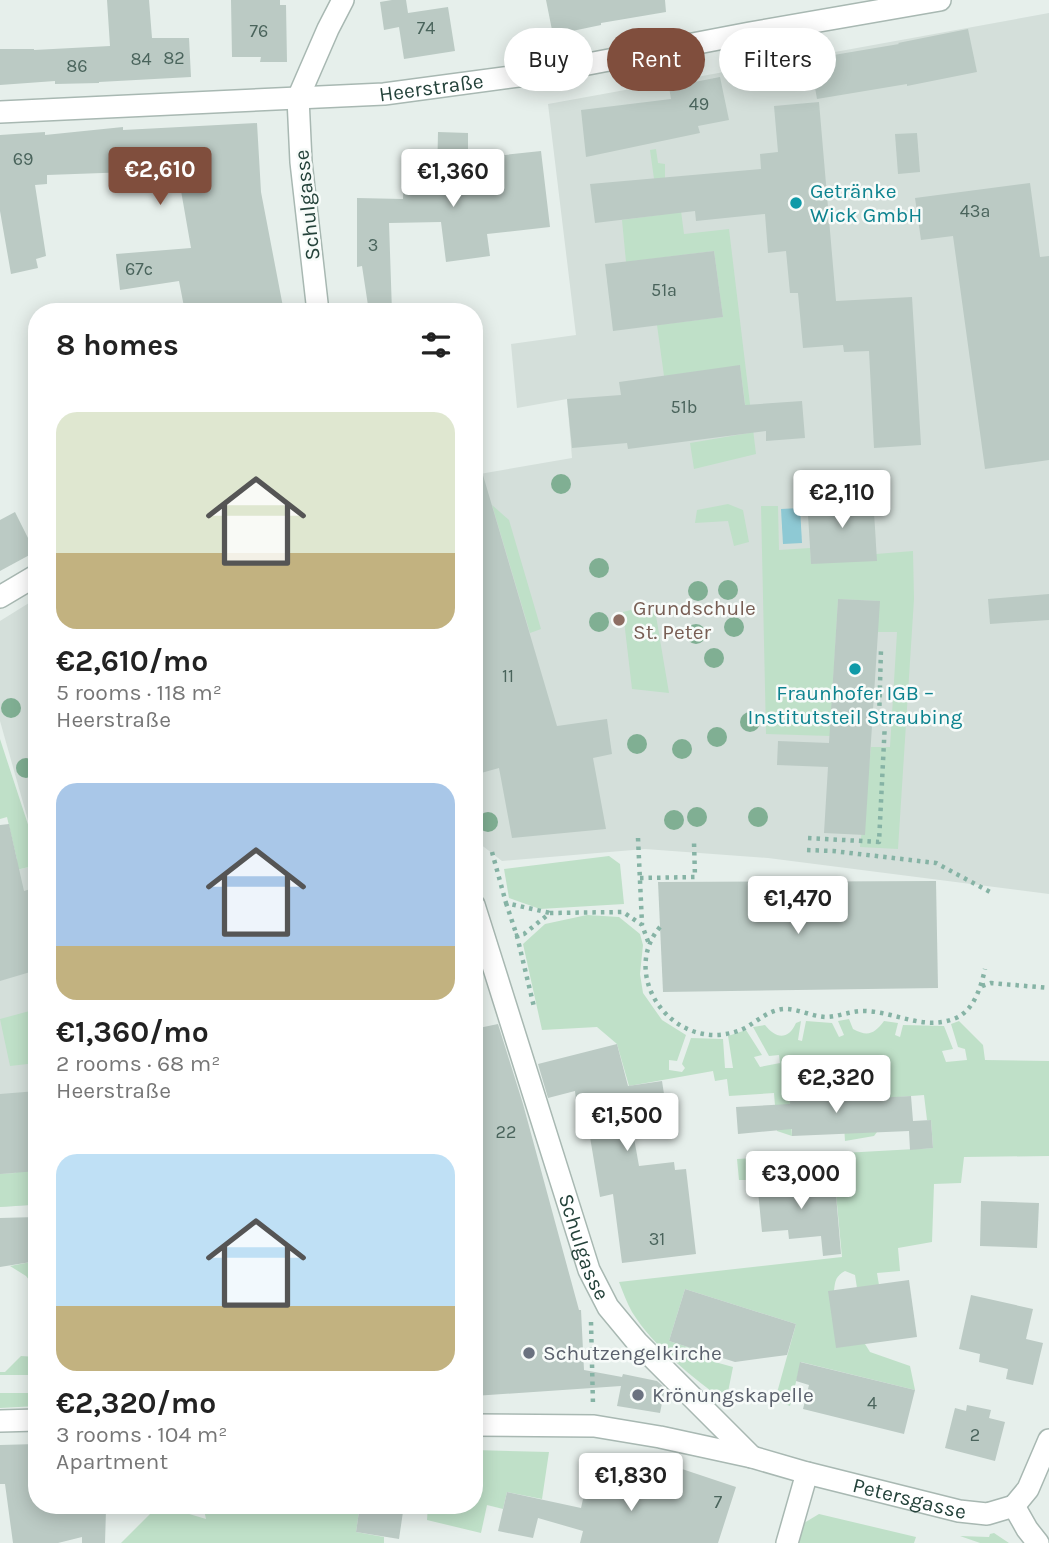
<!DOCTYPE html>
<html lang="en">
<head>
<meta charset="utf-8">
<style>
  :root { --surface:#fff; --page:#f6f6f6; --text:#222; --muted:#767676; --accent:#804e3d }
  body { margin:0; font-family:Karla,sans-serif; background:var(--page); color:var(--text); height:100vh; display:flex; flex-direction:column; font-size:26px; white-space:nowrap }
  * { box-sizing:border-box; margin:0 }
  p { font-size:23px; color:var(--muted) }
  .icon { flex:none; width:38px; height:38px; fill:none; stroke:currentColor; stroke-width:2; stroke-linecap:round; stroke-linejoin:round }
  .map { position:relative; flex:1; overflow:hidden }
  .panel { position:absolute; left:28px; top:303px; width:455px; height:1211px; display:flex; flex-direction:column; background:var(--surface); border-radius:28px; box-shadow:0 4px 18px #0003 }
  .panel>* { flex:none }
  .guide { position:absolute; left:504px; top:28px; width:439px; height:63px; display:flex; gap:14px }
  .price { position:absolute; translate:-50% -60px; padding:0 16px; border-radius:7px; background:#fff; color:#222; font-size:23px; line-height:46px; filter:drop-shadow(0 2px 4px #0008) }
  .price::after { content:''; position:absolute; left:50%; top:42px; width:21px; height:16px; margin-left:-10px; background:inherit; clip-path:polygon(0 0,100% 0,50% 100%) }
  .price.on { background:var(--accent); color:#fff }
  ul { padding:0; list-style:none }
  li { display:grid; align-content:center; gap:14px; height:371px; padding:0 28px }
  li span { display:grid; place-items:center; height:217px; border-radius:21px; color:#555 }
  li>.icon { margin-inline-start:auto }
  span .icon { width:126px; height:126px; fill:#fffc; stroke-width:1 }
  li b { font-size:30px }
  h2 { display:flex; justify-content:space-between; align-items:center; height:84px; padding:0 28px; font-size:30px }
  .chip { padding:0 24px; border-radius:32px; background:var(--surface); box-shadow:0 4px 18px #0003; font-size:24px; line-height:63px }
  .chip.on { background:var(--accent); color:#fff }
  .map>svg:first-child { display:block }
</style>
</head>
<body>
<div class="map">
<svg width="1049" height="1543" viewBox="0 0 1049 1543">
  <rect width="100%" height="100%" fill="#e6efeb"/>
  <g fill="#d4dfda">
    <path d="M1049,13V894L768,858L645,849L502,861L475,840L474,838V475L572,458L567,399L517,408L511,344L576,335L548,104Z"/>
    <path d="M37,598V852L0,721V621Z"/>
    <path d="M37,865V1268L30,1205L0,1207V874Z"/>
  </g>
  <g fill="#bfe0c8">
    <path d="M656,149L658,163L665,164V180H677L684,234L729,229L756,454L694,469L690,443L749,433L740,366L664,376L657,325L723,317L714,251L626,262L622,220L659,215L650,150Z"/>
    <path d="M728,504L743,510L749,542L734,546L728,521L695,523L697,510Z"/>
    <path d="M492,505L509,520L541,629L530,633Z"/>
    <path d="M761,506H778L779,550L810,548L811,564L876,554L913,551L914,599L898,849L860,847L871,747H890L897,632H876L879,601L838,599L830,736L766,734Z"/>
    <path d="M654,604L669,693L632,689L623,612Z"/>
    <path d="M0,739L37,852V865L0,874L17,860L7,817L0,819Z"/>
    <path d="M609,856L620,864L624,904L540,909L509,898L504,869Z"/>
    <path d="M587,915L619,917L640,934L643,945L640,974L643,993L662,1020L686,1035L677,1061L669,1060V1070L682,1072L685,1068L682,1064L691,1038L723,1039L725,1068H733L728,1036L746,1030L762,1055L754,1057L760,1067L780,1063L779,1055L769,1056L753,1027L765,1025C775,1038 788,1041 796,1023L801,1021L798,1040L802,1041L806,1021L832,1023L839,1037L844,1035L838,1021L849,1019L853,1029C868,1037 874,1034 884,1021L898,1023L895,1035L900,1037L903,1025L944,1026L953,1049L942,1051L946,1062L967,1060L965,1049L958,1047L951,1024L959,1021L983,1045L985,1060L1049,1061V1156L964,1157L961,1183L934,1184L932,1242L898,1248L900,1271L877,1273L879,1285L857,1288L855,1275L845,1271C836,1276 835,1280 834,1291L864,1335L865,1344L870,1352L910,1366L915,1390L801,1362L790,1406L775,1400L796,1324L685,1289L669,1341L716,1356L715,1362L733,1367L726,1402C694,1379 653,1346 632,1312C627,1303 623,1292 619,1282L842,1257L835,1183L811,1185L810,1177L768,1180H739L737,1159L933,1148L931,1120H927L924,1095L873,1099L877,1132L874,1136L845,1141L841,1078L811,1080L809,1067L786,1069L789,1090L792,1136L777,1131L774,1093L729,1096L727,1079L715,1081L713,1071L629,1086L617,1044L597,1027L542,1030L523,944L545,924Z"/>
    <path d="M37,1009V1063L10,1066L0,1019Z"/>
    <path d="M35,1165L37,1187V1290L26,1276L10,1266L36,1261L30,1205L0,1207V1174L16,1173V1166Z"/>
    <path d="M21,1356L37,1357V1375H0V1372H5Z"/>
    <path d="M0,1393H37V1406L0,1408Z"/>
    <path d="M474,1450L549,1452L542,1499L507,1492L503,1509L487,1505L481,1533L427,1520L428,1505H474Z"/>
    <path d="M159,1505L206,1519L203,1505H360L356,1532L384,1537V1543H121Z"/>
    <path d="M819,1514L916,1537L914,1543H795L799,1526Z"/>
    <path d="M994,1533L1009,1543H980L960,1536L989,1537L990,1534Z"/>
  </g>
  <path fill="#8ec9d4" d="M800,508L802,543L783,544L781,509Z"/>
  <g fill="#bbcac4">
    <path d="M107,0H149L152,38H189L191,77L99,82V83L55,84V81L0,85V49H34V50L110,46Z"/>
    <path d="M231,0H280V5H286L287,62H260L261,57H232Z"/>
    <path d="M392,0H406L408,13L448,7L455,51L404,59L399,27L384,30L380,2Z"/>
    <path d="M546,0H665L666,12L601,23V25L553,35Z"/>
    <path d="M968,29L977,72L907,86V84L817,99L810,59L899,44L898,43Z"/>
    <path d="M720,77L729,120L698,126L700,133L586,157L581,110L671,99L669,87Z"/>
    <path d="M819,102L836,301L912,297L921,445L874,448L869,351L844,352L843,345L803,348L798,293H790L786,251L768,253L765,214L696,221L695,211L595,223L590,184L761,169L760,154L778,152L774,106Z"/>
    <path d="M257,123L261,192L284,312H185L179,281L120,290L116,254L191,248L180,185L161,186L158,171L47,175V184L35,185L46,256L36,259L38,268L11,274L0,211V135L45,132V135L123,127V130Z"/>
    <path d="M438,132L468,133V159L541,151L550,227L487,234L490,256L446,262L441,222L389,223L392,312H369L362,266L357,267V198L403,199L404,178L437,179Z"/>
    <path d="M917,133L920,172L898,174L895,134Z"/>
    <path d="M1030,183L1040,257L1049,256V460L985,469L953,236L921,240L915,198Z"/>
    <path d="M714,251L723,317L613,331L605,264Z"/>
    <path d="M740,365L745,405L802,401L805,438L766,441V431L628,449L627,443L572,448L567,399L621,395L619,382Z"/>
    <path d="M474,465H480L557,726L607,719L612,754L593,758L606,829L512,838L499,768L474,775Z"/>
    <path d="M873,495L877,561L811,564L807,498Z"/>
    <path d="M15,512L35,552L0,571V520Z"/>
    <path d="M1049,594V620L990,624L988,599Z"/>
    <path d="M838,599L880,601L865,835L824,833L828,767L777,765L778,741L829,743Z"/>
    <path d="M9,824L24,891L37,887V970L0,981V825Z"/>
    <path d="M936,881L938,988L663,992L658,882Z"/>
    <path d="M498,1024L523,1104L579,1310H581L584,1370L622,1377L623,1374L657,1381L665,1388L660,1413L617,1406L621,1386L474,1396V1029Z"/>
    <path d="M617,1044L628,1086L662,1081L668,1120L632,1127L639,1166L674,1162L675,1170L686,1169L696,1254L622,1263L613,1194L600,1197L588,1125L579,1126L575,1091L548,1098L538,1064Z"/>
    <path d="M841,1078L842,1100L911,1096L913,1121L931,1120L933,1148L910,1150L909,1131L792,1136V1129L738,1134L736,1107L790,1104L789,1090L812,1089L811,1080Z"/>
    <path d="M37,1091V1171L0,1174V1094Z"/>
    <path d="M810,1177L811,1185L835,1183L841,1254L823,1256L821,1236L789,1239L788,1230L762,1232L757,1181Z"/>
    <path d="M981,1201L1039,1203L1037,1248L980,1246Z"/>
    <path d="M37,1217V1261L0,1267V1218Z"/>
    <path d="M909,1280L917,1337L836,1348L828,1291Z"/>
    <path d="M685,1289L796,1324L787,1355L735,1362L669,1341Z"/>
    <path d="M971,1295L1033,1309L1026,1339L1043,1343L1033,1385L1006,1379L1008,1369L979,1362L980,1354L959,1349Z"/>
    <path d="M800,1362L915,1390L904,1434L803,1409L809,1385L796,1381Z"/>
    <path d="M967,1405L991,1410L989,1418L1005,1422L995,1461L945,1448L955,1408L966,1411Z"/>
    <path d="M37,1444V1505H80L83,1509L106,1510L105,1543H82V1537L58,1543H13L5,1484H0V1445Z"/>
    <path d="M679,1468L736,1487L718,1543H580L583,1531L538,1518L533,1538L498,1531L507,1492L581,1508L588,1477L669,1496Z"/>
    <path d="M360,1505H404L399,1539L356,1532Z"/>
  </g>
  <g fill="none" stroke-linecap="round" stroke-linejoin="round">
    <defs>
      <g id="minor">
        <path id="s1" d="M0,112L384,94L541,73L750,33L940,0"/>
        <path d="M318,312L301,162L298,98L328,29L343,0"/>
        <path d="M0,597L37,575"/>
        <path id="s2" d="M474,905L589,1270L608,1307L637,1342L752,1457"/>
        <path d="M0,1421L37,1420"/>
        <path id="s3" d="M474,1425L594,1426L660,1437L752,1457L807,1473L959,1511L987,1514L1014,1506"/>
        <path d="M1014,1506L1028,1489L1049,1440"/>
        <path d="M1014,1506L1027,1529L1038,1543"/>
        <path d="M787,1543L807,1473"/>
      </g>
    </defs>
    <use href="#minor" stroke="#a8b8b2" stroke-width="24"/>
    <g stroke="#86b3a5" stroke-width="4.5" stroke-dasharray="3.5 5" stroke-linecap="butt">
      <path d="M638,838L642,924"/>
      <path d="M808,838L879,842L885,722L879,721L881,649"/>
      <path d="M807,850L833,851L936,863L992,893"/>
      <path d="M492,852L506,903L550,913"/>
      <path d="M640,878L695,877L694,842"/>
      <path d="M506,903L517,936L534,1007"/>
      <path d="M660,927C624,969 660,1034 714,1035C724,1035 735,1033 745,1028C759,1020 771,1008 788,1009C800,1010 812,1016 825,1017C839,1017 852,1010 867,1011C898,1013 925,1031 956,1018C974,1010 981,987 985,969"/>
      <path d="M515,936L524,934L550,913L623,912L642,925L649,944"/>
      <path d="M982,986L991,983L1049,988"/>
      <path d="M591,1322L593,1405"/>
    </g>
    <use href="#minor" stroke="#fff" stroke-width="21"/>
  </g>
  <g fill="#80af93">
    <circle cx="561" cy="484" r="10"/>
    <circle cx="599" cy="568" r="10"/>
    <circle cx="728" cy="590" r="10"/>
    <circle cx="698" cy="591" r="10"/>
    <circle cx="599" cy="622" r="10"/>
    <circle cx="734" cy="627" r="10"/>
    <circle cx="696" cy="634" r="10"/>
    <circle cx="714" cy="658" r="10"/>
    <circle cx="11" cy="708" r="10"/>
    <circle cx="750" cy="722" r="10"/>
    <circle cx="717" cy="737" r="10"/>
    <circle cx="637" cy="744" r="10"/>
    <circle cx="682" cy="749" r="10"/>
    <circle cx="26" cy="768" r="10"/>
    <circle cx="697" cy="817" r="10"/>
    <circle cx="758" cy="817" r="10"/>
    <circle cx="674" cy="820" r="10"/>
    <circle cx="488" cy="822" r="10"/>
  </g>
  <g fill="#0f9aa8" stroke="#f7fbf9" stroke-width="2.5">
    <circle cx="796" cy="203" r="7"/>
    <circle cx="855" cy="669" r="7"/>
  </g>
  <circle fill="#8d6e63" stroke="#f7fbf9" stroke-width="2.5" cx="619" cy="620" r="7"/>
  <g fill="#6b7280" stroke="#f7fbf9" stroke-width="2.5">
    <circle cx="529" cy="1353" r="7"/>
    <circle cx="638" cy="1395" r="7"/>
  </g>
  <g text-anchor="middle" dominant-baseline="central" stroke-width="5" stroke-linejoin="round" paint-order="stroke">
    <g font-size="18" fill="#4a645c">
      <text x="426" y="28">74</text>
      <text x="259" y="31">76</text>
      <text x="174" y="58">82</text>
      <text x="141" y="59">84</text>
      <text x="77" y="66">86</text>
      <text x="699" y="104">49</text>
      <text x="23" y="159">69</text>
      <text x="975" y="211">43a</text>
      <text x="373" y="245">3</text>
      <text x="139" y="269">67c</text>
      <text x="664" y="290">51a</text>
      <text x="684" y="407">51b</text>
      <text x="508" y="676">11</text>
      <text x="506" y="1132">22</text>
      <text x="657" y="1239">31</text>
      <text x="872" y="1403">4</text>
      <text x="975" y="1435">2</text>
      <text x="718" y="1502">7</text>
    </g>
    <g font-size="21" fill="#24423a" stroke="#f7fbf9">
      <text stroke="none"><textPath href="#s1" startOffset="432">Heerstraße</textPath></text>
      <text transform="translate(307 205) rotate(-96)">Schulgasse</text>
      <text stroke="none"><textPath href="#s2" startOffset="359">Schulgasse</textPath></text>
      <text stroke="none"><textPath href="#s3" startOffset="444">Petersgasse</textPath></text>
    </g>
    <g font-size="21" fill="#0d838f" stroke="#f7fbf9" text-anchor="start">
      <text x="810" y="191">Getränke<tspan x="810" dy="24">Wick GmbH</tspan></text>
      <text x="855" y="693" text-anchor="middle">Fraunhofer IGB –<tspan x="855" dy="24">Institutsteil Straubing</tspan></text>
    </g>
    <g font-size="21" fill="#785e54" stroke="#f7fbf9" text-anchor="start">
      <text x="633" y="608">Grundschule<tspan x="633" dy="24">St. Peter</tspan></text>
    </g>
    <g font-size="21" fill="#5b616d" stroke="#f7fbf9" text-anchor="start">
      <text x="543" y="1353">Schutzengelkirche</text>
      <text x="652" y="1395">Krönungskapelle</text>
    </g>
  </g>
</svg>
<b class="price on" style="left:160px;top:207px">€2,610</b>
<b class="price" style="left:453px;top:209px">€1,360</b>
<b class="price" style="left:842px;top:530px">€2,110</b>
<b class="price" style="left:798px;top:936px">€1,470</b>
<b class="price" style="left:836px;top:1115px">€2,320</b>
<b class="price" style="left:627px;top:1153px">€1,500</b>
<b class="price" style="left:801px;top:1211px">€3,000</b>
<b class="price" style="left:631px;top:1513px">€1,830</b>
<div class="guide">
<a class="chip">Buy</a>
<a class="chip on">Rent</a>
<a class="chip">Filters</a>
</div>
<section class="panel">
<h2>8 homes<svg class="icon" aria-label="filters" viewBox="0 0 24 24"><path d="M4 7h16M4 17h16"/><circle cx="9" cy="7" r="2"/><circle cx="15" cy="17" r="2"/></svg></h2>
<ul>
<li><span style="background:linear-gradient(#dfe7d0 65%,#c2b280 0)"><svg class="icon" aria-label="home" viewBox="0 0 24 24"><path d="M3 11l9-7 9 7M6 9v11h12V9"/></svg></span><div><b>€2,610/mo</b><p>5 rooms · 118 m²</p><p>Heerstraße</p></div></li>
<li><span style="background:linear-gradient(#a9c7e8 75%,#c2b280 0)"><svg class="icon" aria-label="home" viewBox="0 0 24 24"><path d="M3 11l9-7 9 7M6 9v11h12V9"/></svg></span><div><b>€1,360/mo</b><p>2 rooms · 68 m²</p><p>Heerstraße</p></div></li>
<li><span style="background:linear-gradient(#bfe0f5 70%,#c2b280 0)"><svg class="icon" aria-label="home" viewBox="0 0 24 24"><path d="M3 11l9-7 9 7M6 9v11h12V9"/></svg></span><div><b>€2,320/mo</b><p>3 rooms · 104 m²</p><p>Apartment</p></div></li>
</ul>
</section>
</div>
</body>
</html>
